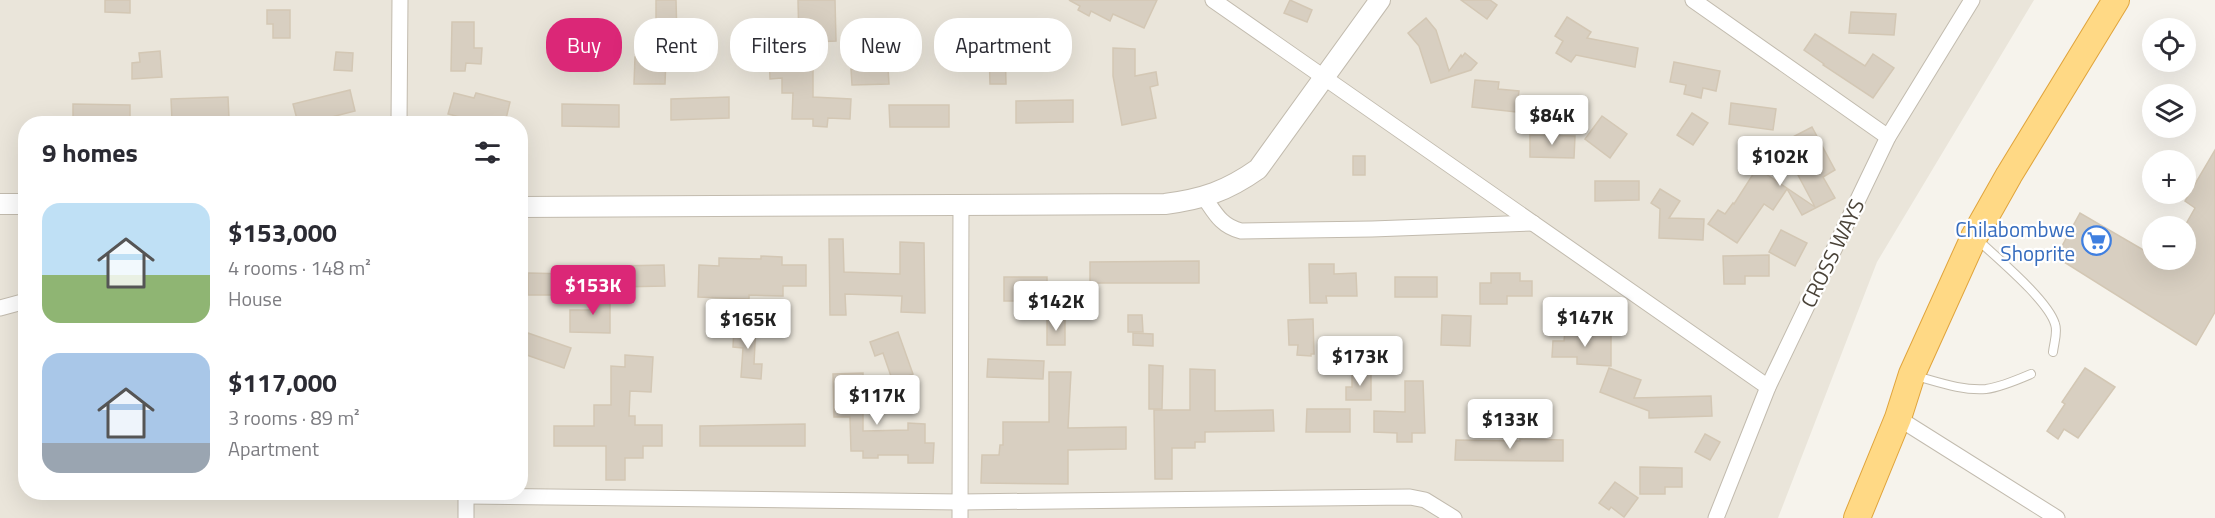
<!DOCTYPE html>
<html lang="en">
<head>
<meta charset="utf-8">
<style>
  :root { --surface:#fff; --page:#f7f7f7; --text:#2b2b33; --muted:#7c7c81; --accent:#db2777 }
  body { margin:0; font-family:"Titillium Web",sans-serif; background:var(--page); color:var(--text); height:100vh; display:flex; flex-direction:column; font-size:22px; white-space:nowrap }
  * { box-sizing:border-box; margin:0 }
  p { font-size:20px; color:var(--muted) }
  .icon { flex:none; width:33px; height:33px; fill:none; stroke:currentColor; stroke-width:2; stroke-linecap:round; stroke-linejoin:round }
  .map { position:relative; flex:1; overflow:hidden }
  .sheet { position:absolute; left:18px; top:116px; width:510px; height:384px; display:flex; flex-direction:column; background:var(--surface); border-radius:24px; box-shadow:0 6px 24px #0002 }
  .sheet>* { flex:none }
  .top-card { position:absolute; left:546px; top:18px; width:570px; height:54px; display:flex; gap:12px }
  .tools { position:absolute; left:2142px; top:18px; display:grid; gap:12px }
  .tools a { display:grid; place-items:center; width:54px; height:54px; border-radius:50%; background:var(--surface); box-shadow:0 6px 24px #0002; font-size:30px }
  .price { position:absolute; translate:-50% -51px; padding:0 14px; border-radius:6px; background:#fff; color:#222; font-size:20px; line-height:39px; filter:drop-shadow(0 2px 3px #0008) }
  .price::after { content:''; position:absolute; left:50%; top:36px; width:18px; height:14px; margin-left:-9px; background:inherit; clip-path:polygon(0 0,100% 0,50% 100%) }
  .price.on { background:var(--accent); color:#fff }
  ul { padding:0; list-style:none }
  li { display:flex; align-items:center; gap:18px; height:150px; padding:0 24px }
  li span { display:grid; place-items:center; flex:none; width:168px; height:120px; border-radius:18px; color:#555 }
  li>.icon { margin-inline-start:auto }
  span .icon { width:72px; height:72px; fill:#fffc; stroke-width:1 }
  li b { font-size:26px }
  h2 { display:flex; justify-content:space-between; align-items:center; height:72px; padding:0 24px; font-size:26px }
  .chip { padding:0 21px; border-radius:24px; background:var(--surface); box-shadow:0 6px 24px #0002; font-size:21px; line-height:54px }
  .chip.on { background:var(--accent); color:#fff }
  .map>svg:first-child { display:block }
</style>
</head>
<body>
<div class="map">
<svg width="2215" height="518" viewBox="0 0 2215 518">
  <rect width="100%" height="100%" fill="#f6f3ec"/>
  <path fill="#eae5da" fill-rule="evenodd" d="M0,0H2034L1877,262L1778,518H0ZM26,123H520V492H26Z"/>
  <g fill="#d8cfc1" stroke="#d3c7b4" stroke-width="1.5">
    <path d="M105,0H130V13L105,12Z"/>
    <path d="M656,0H676L677,38H656Z"/>
    <path d="M798,0H835L836,41L813,42V97L851,99L850,119L828,118L827,127L813,126V119H792L793,93H782V78L770,79L769,54L796,53V43H799Z"/>
    <path d="M1069,0H1157L1144,28L1113,14L1110,21L1091,11L1089,16L1078,10L1080,6Z"/>
    <path d="M1290,0L1312,10L1307,22L1284,13Z"/>
    <path d="M1461,0H1490L1497,5L1487,19Z"/>
    <path d="M267,10H290V38H273V24H267Z"/>
    <path d="M1851,12L1896,14L1894,35L1849,33Z"/>
    <path d="M1567,17L1591,32L1587,38L1638,48L1635,67L1576,55L1571,62L1556,53L1563,41L1555,36Z"/>
    <path d="M1426,18L1436,30L1449,71L1461,55L1462,57L1465,53L1477,63L1471,70L1431,83L1419,46L1408,33Z"/>
    <path d="M452,22H474V48H482L481,64L466,63L465,71H451Z"/>
    <path d="M1815,34L1865,66L1873,54L1894,68L1873,98L1823,65L1824,64L1804,50Z"/>
    <path d="M1005,45L1006,84H990L989,46Z"/>
    <path d="M1113,48L1135,49V76L1156,72L1158,85L1150,87L1156,118L1122,125L1113,76Z"/>
    <path d="M160,51L162,77L132,79V63L140,62L139,53Z"/>
    <path d="M336,52L353,53L352,71L334,70Z"/>
    <path d="M635,57H666L665,84H634Z"/>
    <path d="M1674,62L1720,71L1716,91L1703,88L1701,98L1684,94L1686,85L1670,82Z"/>
    <path d="M888,68L889,84L852,85L851,69Z"/>
    <path d="M1475,80L1499,82L1498,89L1519,91L1516,112L1472,107Z"/>
    <path d="M350,90L355,111L308,123H298L293,104Z"/>
    <path d="M454,93L474,98L476,93L510,102L505,123H483L448,114Z"/>
    <path d="M228,97L229,118L172,120L171,99Z"/>
    <path d="M729,97V118L671,120V99Z"/>
    <path d="M1073,100V122L1016,123V101Z"/>
    <path d="M1731,103L1776,109L1773,130L1729,124Z"/>
    <path d="M73,104L130,105V123H73Z"/>
    <path d="M562,104L619,105V127L562,126Z"/>
    <path d="M889,105H949V127H890Z"/>
    <path d="M1692,113L1708,123L1693,145L1677,135Z"/>
    <path d="M1602,116L1627,134L1610,158L1585,139Z"/>
    <path d="M1812,127L1835,170L1823,177L1835,198L1802,215L1787,189L1773,210L1764,204L1737,243L1708,224L1718,210L1725,214L1733,203L1734,204L1757,168L1815,207L1781,143Z"/>
    <path d="M1530,135L1575,136L1574,158L1530,157Z"/>
    <path d="M2215,150V312L2196,345L2056,257L2080,213L2152,255V260H2186V224L2195,208L2185,201Z"/>
    <rect x="1353" y="156" width="12" height="19"/>
    <path d="M1595,181H1639V200L1595,201Z"/>
    <path d="M1660,189L1680,201L1669,218L1704,219L1703,240L1659,238L1660,209L1651,203Z"/>
    <path d="M1781,230L1807,243L1795,266L1769,252Z"/>
    <path d="M829,239H843L844,272L900,274V242L924,243L925,313L901,312L902,296L845,294L846,315H830Z"/>
    <path d="M1769,255V276H1745V284H1724L1723,256Z"/>
    <path d="M761,256L782,257V265H806V286H783V296L749,295V299L698,297L699,265L719,266V258L761,259Z"/>
    <path d="M1199,261V283H1090V262Z"/>
    <path d="M1309,264H1334V274L1356,273L1357,296H1326L1327,303H1310Z"/>
    <path d="M664,265L665,286L619,287L618,266Z"/>
    <path d="M528,273L570,274V295H528Z"/>
    <path d="M1491,273H1520V281H1532V296H1507V304H1480V283H1491Z"/>
    <rect x="1004" y="277" width="43" height="24"/>
    <rect x="1395" y="277" width="42" height="20"/>
    <path d="M593,290H610V333L570,332V310H594Z"/>
    <path d="M1128,315H1142L1143,332H1128Z"/>
    <path d="M1442,315L1471,316L1470,346L1441,345Z"/>
    <path d="M1047,318L1065,319V345H1047Z"/>
    <path d="M1313,319L1314,354H1311V356L1297,355L1298,345H1289L1288,320Z"/>
    <path d="M745,322L756,323L754,364H762L761,379L741,377L743,348L733,347L734,327H745Z"/>
    <path d="M1565,331L1611,332V366L1577,364V357H1552L1553,341H1564Z"/>
    <path d="M898,332L913,374L893,382L883,353L875,356L870,342Z"/>
    <path d="M528,333L571,348L564,368L521,353Z"/>
    <path d="M1133,333L1153,334V346L1133,345Z"/>
    <path d="M625,355L653,357L651,392L630,391L629,416H635V425H662V446H643V458H625V480H606V446H554V426H594V405H611V366L625,367Z"/>
    <path d="M988,359L1044,361L1043,379L987,377Z"/>
    <path d="M1149,365L1163,366L1162,409H1149Z"/>
    <path d="M1609,368L1641,380L1634,398L1711,396L1712,416L1649,418V411L1600,392Z"/>
    <path d="M2085,368L2115,387L2078,438L2064,429L2058,439L2047,431L2065,404L2062,402Z"/>
    <path d="M1190,369L1215,370V411L1273,410L1274,431L1205,432V442H1195V448H1172V479H1155L1154,410H1190Z"/>
    <path d="M1049,372H1071L1068,428L1126,427V449L1068,450V484L981,483L982,455H999L1000,445H1003V422H1049Z"/>
    <path d="M1352,372H1371V400H1346V387H1352Z"/>
    <path d="M863,373V431L908,430V423L925,424V443H934L933,463H908V455H878V458H863V451H851L850,417H834L833,374Z"/>
    <path d="M1405,381H1423L1425,433H1412V442H1397V433L1374,432V411L1405,412Z"/>
    <path d="M1498,400H1517L1518,416L1498,417Z"/>
    <path d="M1307,409H1350V432H1306Z"/>
    <path d="M805,424V446H700V426Z"/>
    <path d="M1705,434L1720,442L1710,460L1695,452Z"/>
    <path d="M1520,439L1563,440V461L1455,460L1456,440L1520,441Z"/>
    <path d="M1640,467L1682,468V487H1665V494H1640Z"/>
    <path d="M1615,482L1638,498L1624,517L1611,507L1609,510L1599,503Z"/>
  </g>
  <g fill="none" stroke-linecap="round" stroke-linejoin="round">
    <defs>
      <g id="service">
        <path d="M1978,240C1997,258 2048,300 2055,324C2058,332 2054,343 2053,352"/>
        <path d="M1916,376C1938,382 1963,391 1986,389C2001,387 2017,380 2031,374"/>
      </g>
      <g id="minor">
        <path d="M1213,0L1768,387"/>
        <path d="M1693,0L1888,137"/>
        <path d="M399,123L400,0"/>
        <path d="M1204,197C1215,213 1221,226 1241,231L1372,229L1533,223"/>
        <path d="M0,308L26,301"/>
        <path d="M1898,418L2057,518"/>
        <path d="M466,492V518"/>
        <path d="M466,496L960,502L1410,497L1425,500L1454,518"/>
        <path d="M960,518L961,204"/>
        <path d="M1716,518L1768,387L1888,137L1972,0"/>
      </g>
      <g id="tertiary">
        <path d="M0,204H26"/>
        <path d="M520,207L1165,204C1203,199 1227,191 1258,169L1380,0"/>
      </g>
      <path id="trunk" d="M1857,518L1898,418L1912,374L1974,237L2009,175L2116,0"/>
    </defs>
    <use href="#service" stroke="#c2bbae" stroke-width="10"/>
    <use href="#minor" stroke="#c2bbae" stroke-width="17"/>
    <use href="#tertiary" stroke="#c2bbae" stroke-width="22"/>
    <use href="#trunk" stroke="#e0a43c" stroke-width="28"/>
    <use href="#service" stroke="#fff" stroke-width="8"/>
    <use href="#minor" stroke="#fff" stroke-width="15"/>
    <use href="#tertiary" stroke="#fff" stroke-width="20"/>
    <use href="#trunk" stroke="#ffd985" stroke-width="26"/>
  </g>
  <defs>
    <symbol id="supermarket-ring" viewBox="-11 -11 22 22"><circle r="9.5" fill="#fff" stroke="#3f7fe0" stroke-width="1.5"/><path d="M-6-5.5h2.5l.6 2H6L4.5 2H-2.5L-4.4-4H-6ZM-1.5 3.2a1.3 1.3 0 1 0 .1 0ZM3 3.2a1.3 1.3 0 1 0 .1 0Z" fill="#3f7fe0"/></symbol>
  </defs>
  <g fill-rule="evenodd">
    <use href="#supermarket-ring" x="2080" y="224" width="33" height="33"/>
  </g>
  <g text-anchor="middle" dominant-baseline="central" stroke-width="4.5" stroke-linejoin="round" paint-order="stroke">
    <g font-size="21" fill="#366cbe" stroke="#fff" text-anchor="end">
      <text x="2075" y="229">Chilabombwe<tspan x="2075" dy="24">Shoprite</tspan></text>
    </g>
    <g font-size="21" fill="#4b4439" stroke="#fff">
      <text transform="translate(1832 253) rotate(-64)">CROSS WAYS</text>
    </g>
  </g>
</svg>
<div class="tools">
<a><svg class="icon" aria-label="locate" viewBox="0 0 24 24"><circle cx="12" cy="12" r="6"/><path d="M12 2v4M12 18v4M2 12h4M18 12h4"/></svg></a>
<a><svg class="icon" aria-label="layers" viewBox="0 0 24 24"><path d="M12 4l9 5-9 5-9-5zM3 14l9 5 9-5"/></svg></a>
<a>+</a>
<a>−</a>
</div>
<b class="price" style="left:1552px;top:146px">$84K</b>
<b class="price" style="left:1780px;top:187px">$102K</b>
<b class="price on" style="left:593px;top:316px">$153K</b>
<b class="price" style="left:1056px;top:332px">$142K</b>
<b class="price" style="left:1585px;top:348px">$147K</b>
<b class="price" style="left:748px;top:350px">$165K</b>
<b class="price" style="left:1360px;top:387px">$173K</b>
<b class="price" style="left:877px;top:426px">$117K</b>
<b class="price" style="left:1510px;top:450px">$133K</b>
<div class="top-card">
<a class="chip on">Buy</a>
<a class="chip">Rent</a>
<a class="chip">Filters</a>
<a class="chip">New</a>
<a class="chip">Apartment</a>
</div>
<section class="sheet">
<h2>9 homes<svg class="icon" aria-label="filters" viewBox="0 0 24 24"><path d="M4 7h16M4 17h16"/><circle cx="9" cy="7" r="2"/><circle cx="15" cy="17" r="2"/></svg></h2>
<ul>
<li><span style="background:linear-gradient(#bfe0f5 60%,#8fb573 0)"><svg class="icon" aria-label="home" viewBox="0 0 24 24"><path d="M3 11l9-7 9 7M6 9v11h12V9"/></svg></span><div><b>$153,000</b><p>4 rooms · 148 m²</p><p>House</p></div></li>
<li><span style="background:linear-gradient(#a9c7e8 75%,#9aa5b1 0)"><svg class="icon" aria-label="home" viewBox="0 0 24 24"><path d="M3 11l9-7 9 7M6 9v11h12V9"/></svg></span><div><b>$117,000</b><p>3 rooms · 89 m²</p><p>Apartment</p></div></li>
</ul>
</section>
</div>
</body>
</html>
